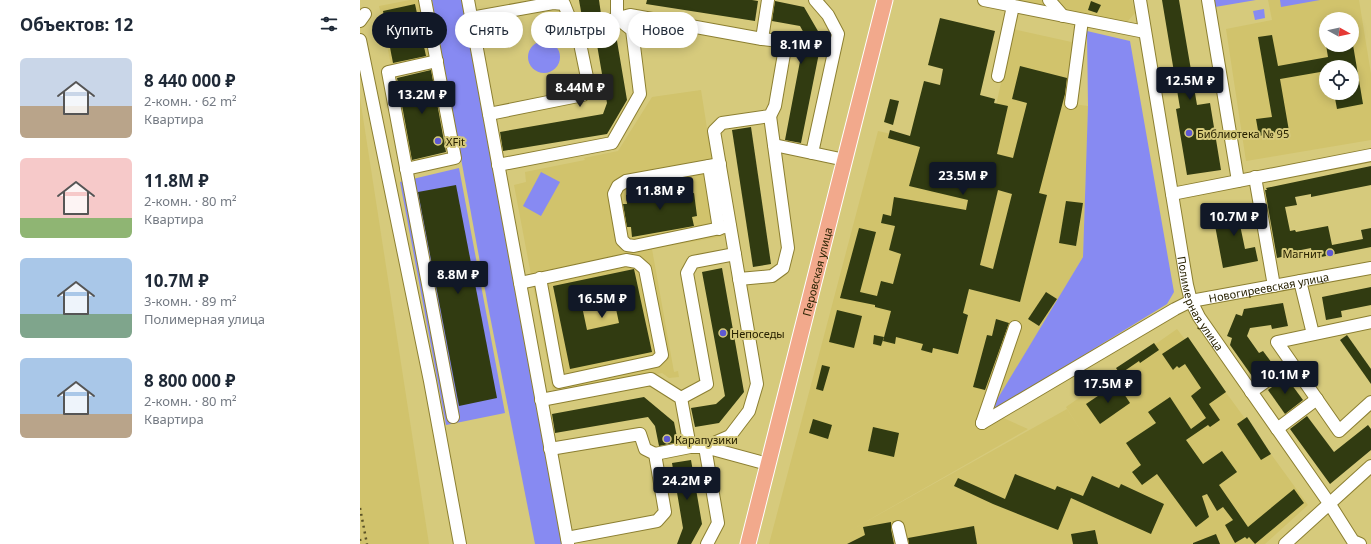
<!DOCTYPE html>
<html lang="ru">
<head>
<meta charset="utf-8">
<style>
  :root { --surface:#fff; --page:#f2f2f3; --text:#1f2937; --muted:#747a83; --accent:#111827 }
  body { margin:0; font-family:"Noto Sans",sans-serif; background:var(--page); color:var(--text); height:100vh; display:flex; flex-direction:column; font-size:15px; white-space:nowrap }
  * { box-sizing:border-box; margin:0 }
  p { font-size:13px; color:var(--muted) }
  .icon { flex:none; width:22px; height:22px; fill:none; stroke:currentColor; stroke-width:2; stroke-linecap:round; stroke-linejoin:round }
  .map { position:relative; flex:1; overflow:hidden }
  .sheet { display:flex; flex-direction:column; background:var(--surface); width:360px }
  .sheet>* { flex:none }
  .top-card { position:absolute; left:12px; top:12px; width:380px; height:36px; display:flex; gap:8px }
  .needle { width:26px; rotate:98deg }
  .fabs { position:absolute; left:959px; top:12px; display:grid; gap:8px }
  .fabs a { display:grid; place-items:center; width:40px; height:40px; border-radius:50%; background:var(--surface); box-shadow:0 2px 10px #0003; font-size:20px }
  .price { position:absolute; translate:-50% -34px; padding:0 9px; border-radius:4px; background:var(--accent); color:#fff; font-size:13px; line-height:26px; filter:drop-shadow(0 1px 2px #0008) }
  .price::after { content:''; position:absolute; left:50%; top:24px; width:12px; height:9px; margin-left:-6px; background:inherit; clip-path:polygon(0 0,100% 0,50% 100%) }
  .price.current { background:#222; color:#fff }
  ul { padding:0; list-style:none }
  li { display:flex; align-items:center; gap:12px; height:100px; padding:0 20px }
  li span { display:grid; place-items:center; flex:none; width:112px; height:80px; border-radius:6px; color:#555 }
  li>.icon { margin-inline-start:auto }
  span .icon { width:48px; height:48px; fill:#fffc; stroke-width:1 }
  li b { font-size:17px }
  h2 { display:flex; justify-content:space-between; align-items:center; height:48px; padding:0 20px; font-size:17px }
  .tag { padding:0 14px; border-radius:18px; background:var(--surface); box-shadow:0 2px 10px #0003; font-size:14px; line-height:36px }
  .tag.current { background:var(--accent); color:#fff }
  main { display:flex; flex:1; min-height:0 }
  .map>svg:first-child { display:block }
</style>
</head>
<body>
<main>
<section class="sheet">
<h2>Объектов: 12<svg class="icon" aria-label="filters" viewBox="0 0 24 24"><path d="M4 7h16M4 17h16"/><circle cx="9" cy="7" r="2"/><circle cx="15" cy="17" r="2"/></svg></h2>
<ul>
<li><span style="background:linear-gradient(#c9d6e8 60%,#b9a48a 0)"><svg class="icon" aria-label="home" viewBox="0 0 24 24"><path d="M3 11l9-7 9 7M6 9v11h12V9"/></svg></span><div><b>8 440 000 ₽</b><p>2-комн. · 62 m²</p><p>Квартира</p></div></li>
<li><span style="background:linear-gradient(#f6c9c9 75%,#8fb573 0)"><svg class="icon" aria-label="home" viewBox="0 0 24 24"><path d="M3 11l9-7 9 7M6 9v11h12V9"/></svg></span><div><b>11.8M ₽</b><p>2-комн. · 80 m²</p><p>Квартира</p></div></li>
<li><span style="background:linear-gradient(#a9c7e8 70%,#7fa58c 0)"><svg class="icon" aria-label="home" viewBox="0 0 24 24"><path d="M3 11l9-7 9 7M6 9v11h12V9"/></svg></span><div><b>10.7M ₽</b><p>3-комн. · 89 m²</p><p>Полимерная улица</p></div></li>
<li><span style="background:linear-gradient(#a9c7e8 70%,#b9a48a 0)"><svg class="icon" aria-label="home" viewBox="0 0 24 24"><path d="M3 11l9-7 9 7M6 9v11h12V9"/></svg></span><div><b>8 800 000 ₽</b><p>2-комн. · 80 m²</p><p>Квартира</p></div></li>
</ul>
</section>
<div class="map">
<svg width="1011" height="544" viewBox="0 0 1011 544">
  <rect width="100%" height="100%" fill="#d6ca7c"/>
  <g fill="#d1c36c" fill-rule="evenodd">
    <path d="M50,0H58L70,57L31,65L19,6Z"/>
    <path d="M651,0H772L775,13L767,22Z"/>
    <path d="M908,0H999L1011,74V140L886,161L866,29L912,20ZM966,19H992V45H966ZM966,67H992V93H966Z"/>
    <path d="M653,29L716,43L705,103L728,106L723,257L630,412L668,429L486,533L707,409L727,440L706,407L817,329L870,398L948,505L905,544H409L518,131L625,155Z"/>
    <path d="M341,90L364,236L292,249L314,372L318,371L319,377L309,378L302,373L197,394L193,391L154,185L166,182L165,172L225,160L224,158L258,151L292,97Z"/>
    <path d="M0,98L69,544H0Z"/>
  </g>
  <g fill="#878af2">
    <path d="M72,0H105L205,544H175L128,306Z"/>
    <path d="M854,0H896L855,7Z"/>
    <path d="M920,0H960L921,7Z"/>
    <path d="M904,9L905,18L895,20L893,11Z"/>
    <path d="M727,31L770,41L814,292L807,304L629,413L723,257L728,106Z"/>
    <circle cx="184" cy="57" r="16"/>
    <path d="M99,168L145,413L86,425L40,182Z"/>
    <path d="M181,172L200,182L181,216L163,206Z"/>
  </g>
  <g fill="#313b11" fill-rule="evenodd">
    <path d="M219,0H239L241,14L222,17Z"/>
    <path d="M287,0H392L398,1L395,21L286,4Z"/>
    <path d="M802,0H819L837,105L850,103L861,170L827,175L816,109L820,108Z"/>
    <path d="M415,1L444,7L462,38L441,143L425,140L445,35L440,26L412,21Z"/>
    <path d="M731,1L741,5L737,13L728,10Z"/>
    <path d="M55,4L66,56L33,63L23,11Z"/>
    <path d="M580,18L635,31L620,95L635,99L634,103L648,106L637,154L653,158L667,103L652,99L660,66L707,78L705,94L679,193L687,195L660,302L609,289L603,313L608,315L598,354L573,348L572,353L561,350L563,344L536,337L535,344L523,341L531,311L515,307V305L480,298L499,228L516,232L500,292L517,296L521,281L533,284L541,254L529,250L535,226L521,223L523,214L531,216L534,197L606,210L608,200L549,186L560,147L528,138L530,130L550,136L564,81L580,85L583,69L568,65ZM638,190L652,194L633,269L620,265Z"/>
    <path d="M256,35L267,100L247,134L143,151L140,132L243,114L247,103L236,39Z"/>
    <path d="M912,35L918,66L968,57L966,45H993L1003,104L977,109L974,93H992V67H966V71L920,79L929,131L899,136L896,119L912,117L898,37Z"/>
    <path d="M71,70L86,152L52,160L37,78Z"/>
    <path d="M530,99L539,101L533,125L524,122Z"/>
    <path d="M391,127L411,264L393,267L372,130Z"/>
    <path d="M1011,166V185L951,197V194L935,197L937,205L925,207L930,231L935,230L936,232L968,226L972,245L1003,239L1001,230L1011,228V247L961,257L960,255H957V253L952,254L951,248L936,251L937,253L930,254V255L917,258L905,190H907L906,188Z"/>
    <path d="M96,185L137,398L99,406L58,192Z"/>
    <path d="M328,185L329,194L334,193L337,216L332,217L334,226L272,237L271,227H267L263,204H267L266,195Z"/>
    <path d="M706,201L723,203L716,246L699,243Z"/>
    <path d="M893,207L895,222L880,225L885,249L895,247L898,261L863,268L853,215Z"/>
    <path d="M362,268L384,392L359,423L335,427L331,408L356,404L365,396L342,272Z"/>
    <path d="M274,269L292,352L210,369L193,286ZM252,290L259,323L227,330L220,297Z"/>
    <path d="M1011,287V305L981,311L982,317L966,320L962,297Z"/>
    <path d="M686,292L697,299L679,326L668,319Z"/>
    <path d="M923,303L928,326L912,329L911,325L890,328L887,336L899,353L903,351L912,363L892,376L870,345L872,338L867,336L876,314L882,316L884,309Z"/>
    <path d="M477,310L502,316L494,348L469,342Z"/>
    <path d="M636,319L649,323L625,390L613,387L627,335L632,336Z"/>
    <path d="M514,335L524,337L521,346L513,344Z"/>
    <path d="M987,335L1011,369V384L980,340Z"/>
    <path d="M828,337L866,392L849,404L860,420L850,427L848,425L826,440L843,464L862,451L877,472L859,485L888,527L934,489L944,503L895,544L889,537L887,539L885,537L875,543L865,525L873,520L863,507L857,511L847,494L842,496L849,517L836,527L797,474L782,485L772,472L781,465L766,443L796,423L788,412L810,397L831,429L846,418L831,396L841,388L825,364L819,368L817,366L813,370L802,354Z"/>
    <path d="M794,343L799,350L780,363L779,361L760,374L756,368Z"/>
    <path d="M462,365L470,367L463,391L456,389Z"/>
    <path d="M926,377L943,400L925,414L908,390Z"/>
    <path d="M757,383L770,403L740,424L726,404Z"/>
    <path d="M284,397L314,422L318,442L299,446L295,426L288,417L195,433L192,414Z"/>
    <path d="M947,416L974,452L1008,425L1011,429V450L970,484L930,429Z"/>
    <path d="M887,417L911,454L901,460L877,424Z"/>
    <path d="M453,419L472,425L468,439L449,433Z"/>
    <path d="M513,427L539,433L534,457L508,451Z"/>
    <path d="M331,460L342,524L331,544H317L323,528L312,463Z"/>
    <path d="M655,474L695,490L697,486L723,496L732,476L759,488L761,484L804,504L791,534L711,498L698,530L633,504L594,486L598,478L645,499Z"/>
    <path d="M531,522V529L534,544H487L505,535L503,527Z"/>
    <path d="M614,526L617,544H549L548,538Z"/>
    <path d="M735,530L738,544H713L711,534Z"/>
    <path d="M856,534L860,544H833V543Z"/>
  </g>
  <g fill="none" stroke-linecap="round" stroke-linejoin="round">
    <defs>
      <g id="minor">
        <path d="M108,0L208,544"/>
        <path d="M624,0L785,32"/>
        <path d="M689,0L703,16"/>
        <path id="s1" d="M780,0L827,285L831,301L839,317L969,503L993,541L1000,544"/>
        <path d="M848,0L878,181"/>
        <path d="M111,18L193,3L204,4L210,19L217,29L229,87L223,95L129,114"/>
        <path d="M0,21L5,14"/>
        <path d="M217,29L270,15L402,39"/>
        <path d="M0,40L70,381L100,544"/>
        <path d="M77,61L28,72L93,417"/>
        <path d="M638,76L653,6"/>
        <path d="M711,103L722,20"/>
        <path d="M414,145L452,153L478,34L468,15L455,0"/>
        <path d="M452,153L485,160"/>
        <path d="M360,164L266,181L258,186L254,194L262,240L267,245L274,246L370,226"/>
        <path d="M138,165L252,143L280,94L272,30L257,18V0"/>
        <path d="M349,166L359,229"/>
        <path d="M46,169L95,158L65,0"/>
        <path d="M895,177L914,286"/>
        <path d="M812,194L1011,155"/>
        <path d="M379,279L412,276L423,268L428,248L410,116"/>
        <path d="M940,281L953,334"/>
        <path d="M160,283L266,260L277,262L285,269L302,355L296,361L199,382L180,278"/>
        <path d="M1011,322L917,342L979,431L1011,402"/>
        <path d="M891,392L931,363"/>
        <path d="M321,398L347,384L327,273L333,262L375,254"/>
        <path d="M181,400L291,379L321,398L330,447"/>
        <path id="s2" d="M622,423L815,309L831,301L1011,268"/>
        <path d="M622,423L655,327"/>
        <path d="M917,429L957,399"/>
        <path d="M190,449L280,434L285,449L295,454L305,512L297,521L207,538"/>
        <path d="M295,454L330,447H345L370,436L389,411L397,384L354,131L362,123L410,116L415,106L425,48L419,41L402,39L408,0"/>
        <path d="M538,527L542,544"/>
        <path d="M347,544L358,523L345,447L408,464"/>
        <path d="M925,544L1011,466"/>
      </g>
      <g id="major">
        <path id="s3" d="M388,544L525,0"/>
      </g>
    </defs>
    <use href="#minor" stroke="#8c7f31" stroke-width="14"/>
    <use href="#major" stroke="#fff" stroke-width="17"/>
    <use href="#minor" stroke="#fff" stroke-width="12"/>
    <use href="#major" stroke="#f2a98c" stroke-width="15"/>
    <g stroke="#5b5326" stroke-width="2.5" stroke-dasharray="2 4" stroke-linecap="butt">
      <path d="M0,508L7,544"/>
      <path d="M0,539L1,544"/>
    </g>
  </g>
  <g fill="#5f59d2" stroke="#d6ca7c" stroke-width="1.5">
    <circle cx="829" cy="133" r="4"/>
    <circle cx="78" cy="141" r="4"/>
    <circle cx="970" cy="253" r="4"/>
    <circle cx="363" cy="333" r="4"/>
    <circle cx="307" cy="439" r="4"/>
  </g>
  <g text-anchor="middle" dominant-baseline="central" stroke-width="4" stroke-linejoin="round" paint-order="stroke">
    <g font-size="11" fill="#272101" stroke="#d6ca7c" text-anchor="start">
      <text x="837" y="133">Библиотека № 95</text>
      <text x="86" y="141">XFit</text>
      <text x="962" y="253" text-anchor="end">Магнит</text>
      <text x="371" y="333">Непоседы</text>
      <text x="315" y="439">Карапузики</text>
    </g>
    <g font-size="11" fill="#272101" stroke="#d6ca7c">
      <text stroke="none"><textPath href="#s3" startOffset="281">Перовская улица</textPath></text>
      <text stroke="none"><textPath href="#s2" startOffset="321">Новогиреевская улица</textPath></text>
      <text stroke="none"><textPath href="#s1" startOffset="311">Полимерная улица</textPath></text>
    </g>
  </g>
</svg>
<div class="fabs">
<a><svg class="needle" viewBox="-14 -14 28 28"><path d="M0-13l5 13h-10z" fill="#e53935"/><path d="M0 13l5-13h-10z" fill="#747a83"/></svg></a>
<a><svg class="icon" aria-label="locate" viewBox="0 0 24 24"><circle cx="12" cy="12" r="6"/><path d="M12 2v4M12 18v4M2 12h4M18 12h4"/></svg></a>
</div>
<b class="price" style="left:441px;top:65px">8.1M ₽</b>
<b class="price" style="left:830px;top:101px">12.5M ₽</b>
<b class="price current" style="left:220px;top:108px">8.44M ₽</b>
<b class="price" style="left:62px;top:115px">13.2M ₽</b>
<b class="price" style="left:603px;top:196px">23.5M ₽</b>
<b class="price" style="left:300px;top:211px">11.8M ₽</b>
<b class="price" style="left:874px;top:237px">10.7M ₽</b>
<b class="price" style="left:98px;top:295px">8.8M ₽</b>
<b class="price" style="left:242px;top:319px">16.5M ₽</b>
<b class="price" style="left:925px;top:395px">10.1M ₽</b>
<b class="price" style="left:748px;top:404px">17.5M ₽</b>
<b class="price" style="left:327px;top:501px">24.2M ₽</b>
<div class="top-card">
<a class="tag current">Купить</a>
<a class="tag">Снять</a>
<a class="tag">Фильтры</a>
<a class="tag">Новое</a>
</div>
</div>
</main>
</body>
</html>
